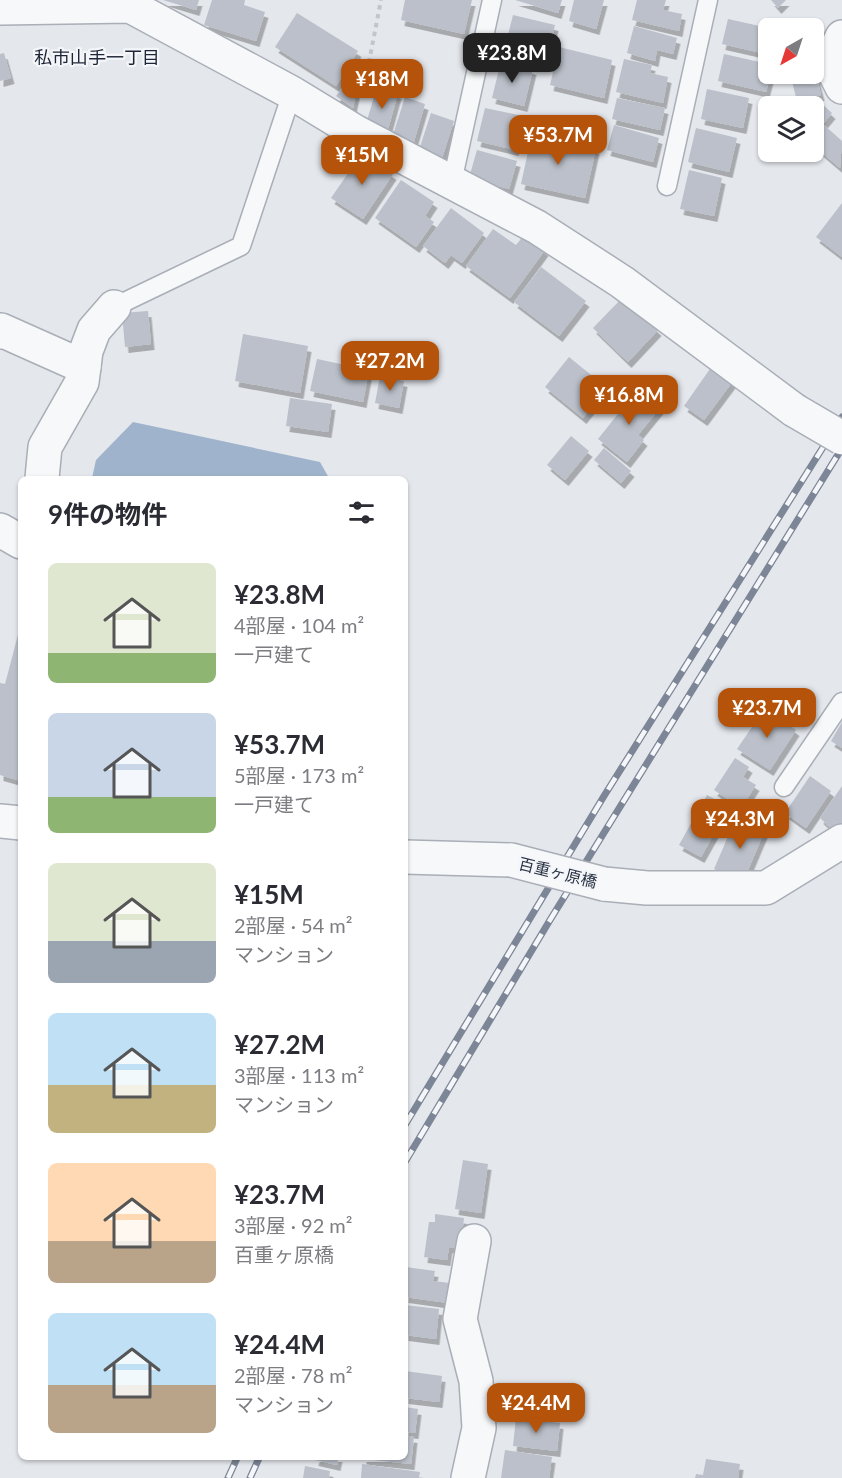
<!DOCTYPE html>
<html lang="ja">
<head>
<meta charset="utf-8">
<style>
  :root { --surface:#fff; --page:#f2f2f3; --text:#2b2b33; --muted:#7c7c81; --accent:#b45309 }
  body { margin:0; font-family:Lato,"Noto Sans JP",sans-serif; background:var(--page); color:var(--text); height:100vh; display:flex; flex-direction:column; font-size:22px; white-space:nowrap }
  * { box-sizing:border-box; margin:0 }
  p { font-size:20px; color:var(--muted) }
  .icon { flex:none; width:33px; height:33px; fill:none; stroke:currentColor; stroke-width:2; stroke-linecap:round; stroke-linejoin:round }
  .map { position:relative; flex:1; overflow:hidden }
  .drawer { position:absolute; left:18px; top:476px; width:390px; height:984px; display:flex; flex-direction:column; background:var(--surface); border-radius:9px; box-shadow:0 2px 4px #0004 }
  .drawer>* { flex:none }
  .needle { width:39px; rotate:219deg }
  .buttons { position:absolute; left:758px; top:18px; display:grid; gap:12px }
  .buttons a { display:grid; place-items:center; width:66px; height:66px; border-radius:9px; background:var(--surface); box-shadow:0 2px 4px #0004; font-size:30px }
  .price { position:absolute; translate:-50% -51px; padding:0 14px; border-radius:12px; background:var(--accent); color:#fff; font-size:20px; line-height:39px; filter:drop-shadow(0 2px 3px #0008) }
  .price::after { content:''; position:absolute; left:50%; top:36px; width:18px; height:14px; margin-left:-9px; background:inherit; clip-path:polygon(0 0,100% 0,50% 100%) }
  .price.active { background:#222; color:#fff }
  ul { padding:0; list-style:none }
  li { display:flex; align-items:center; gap:18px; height:150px; padding:0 30px }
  li span { display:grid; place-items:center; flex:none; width:168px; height:120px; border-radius:9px; color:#555 }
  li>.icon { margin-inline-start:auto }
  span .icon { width:72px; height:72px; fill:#fffc; stroke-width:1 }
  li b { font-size:26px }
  h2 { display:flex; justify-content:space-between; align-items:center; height:72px; padding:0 30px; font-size:26px }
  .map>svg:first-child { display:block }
</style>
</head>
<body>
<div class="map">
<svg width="842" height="1478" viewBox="0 0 842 1478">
  <defs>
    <filter id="shadow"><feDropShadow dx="3.5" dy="6" stdDeviation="0" flood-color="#0004"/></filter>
  </defs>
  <rect width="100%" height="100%" fill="#e4e7ec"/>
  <path fill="#9fb4cc" d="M133,422L320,462L329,478H92L96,460Z"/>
  <g fill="#bbc0ca" filter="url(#shadow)">
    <path d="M163,0H199L196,10Z"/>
    <path d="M212,0H245L244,5L265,12L256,41L204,25Z"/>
    <path d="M405,0H472L464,34L401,20Z"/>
    <path d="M515,0H562L558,13Z"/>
    <path d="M574,0H604L596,29L569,21Z"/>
    <path d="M637,0H666L663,10L682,14L679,31L632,20Z"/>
    <path d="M771,0H786L778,8Z"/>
    <path d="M297,13L358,51L336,86L275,47Z"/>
    <path d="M513,15L555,25L546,62L504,51Z"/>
    <path d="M728,19L768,28L766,54L722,44Z"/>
    <path d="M634,26L677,38L673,54L657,50L655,61L627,53Z"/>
    <path d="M559,47L612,60L604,98L550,85Z"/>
    <path d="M4,53L11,78L0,81V54Z"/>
    <path d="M724,54L768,64V74H771L766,92L718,81Z"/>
    <path d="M624,59L652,65L650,73L668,77L663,103L616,92Z"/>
    <path d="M501,61L533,69L524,106L492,98Z"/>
    <path d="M814,67L821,95L797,101L790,74H813Z"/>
    <path d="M347,82L358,84L353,108L336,96Z"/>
    <path d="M377,87L398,93L387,133L365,127Z"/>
    <path d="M707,89L749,98L743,128L701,119Z"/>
    <path d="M405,97L425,104L413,145L392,138Z"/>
    <path d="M617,98L665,108L660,130L612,119Z"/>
    <path d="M822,104L832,113L823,124L842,141L840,168L813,145V113Z"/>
    <path d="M485,108L523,116L515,150L477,141Z"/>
    <path d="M431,113L454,121L441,161L418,153Z"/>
    <path d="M614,125L659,138L653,162L607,150Z"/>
    <path d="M696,128L737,138L729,172L688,162Z"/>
    <path d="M532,133L596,148L585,198L521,184Z"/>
    <path d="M477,150L517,161L509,189L469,178Z"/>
    <path d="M362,153L393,174L363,219L331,198Z"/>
    <path d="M689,170L722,178L714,216L680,209Z"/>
    <path d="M401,180L434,202L425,216L434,222L416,247L375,218Z"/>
    <path d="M842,203V257L816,237Z"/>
    <path d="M451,208L484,233L462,263L451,255L445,263L423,246Z"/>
    <path d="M493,229L516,245L524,235L545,250L510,298L466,266Z"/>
    <path d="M541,267L586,301L559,336L514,302Z"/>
    <path d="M623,297L658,330L628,362L593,328Z"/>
    <path d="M148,311L151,344L125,347L122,313Z"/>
    <path d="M243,334L308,346L300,393L235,381Z"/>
    <path d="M569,357L607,388L583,418L545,387Z"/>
    <path d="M317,359L369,370L363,402L310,391Z"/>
    <path d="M712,366L733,381L704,420L684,406Z"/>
    <path d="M380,376L404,381L399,408L375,403Z"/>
    <path d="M637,390L660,408L638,435L644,440L627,462L598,439Z"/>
    <path d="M290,398L332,404L328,432L286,426Z"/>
    <path d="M571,436L589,451L565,480L547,465Z"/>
    <path d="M604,448L631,471L621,483L594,460Z"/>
    <path d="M20,627L21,628V781L0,775V683L5,684Z"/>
    <path d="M765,708L796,730L770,770L737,749Z"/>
    <path d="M842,722V748L831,741Z"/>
    <path d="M735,758L749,767L743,777L756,785L741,808L714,790Z"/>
    <path d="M810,776L831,791L806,828L785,813Z"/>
    <path d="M842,786V832L838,835L820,818Z"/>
    <path d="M707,795L729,807L701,857L679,845Z"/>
    <path d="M736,818L765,830L743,882L714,869Z"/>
    <path d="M463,1160L488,1164L481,1213L455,1209Z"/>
    <path d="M435,1214L464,1218L460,1249L449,1247L447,1260L424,1257L429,1222H435Z"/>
    <path d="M406,1267L435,1271L433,1281L450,1283L448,1303L405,1297Z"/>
    <path d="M405,1305L439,1309L436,1339L405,1335Z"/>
    <path d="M405,1371L442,1376L439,1402L405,1398Z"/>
    <path d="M405,1407L418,1409L415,1433L405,1432Z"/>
    <path d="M516,1418L560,1423L557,1451L513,1446Z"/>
    <path d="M405,1436L414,1437L411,1464L363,1459V1456H405Z"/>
    <path d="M505,1450L552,1457L549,1478H501Z"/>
    <path d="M316,1456H339L337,1465L315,1460Z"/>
    <path d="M706,1459L740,1464L738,1478H695L696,1474L703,1475Z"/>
    <path d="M362,1464L420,1472L419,1478H361Z"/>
    <path d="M305,1466L330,1471L329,1478H303Z"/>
  </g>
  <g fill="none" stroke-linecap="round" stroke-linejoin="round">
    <defs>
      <g id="lane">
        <path d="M452,182L492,0"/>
        <path d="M667,186L708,0"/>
        <path d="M114,307L241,246L292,93"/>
        <path d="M784,787L842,702"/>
      </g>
      <g id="street">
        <path d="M0,8L130,6L292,93L356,132L537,227L622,282L794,410"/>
        <path d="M842,37L830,63L842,87"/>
        <path d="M0,332L1,330L84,367"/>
        <path d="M42,478L45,447L82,382L86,351L94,330L114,307"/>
        <path d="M0,530L21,542"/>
        <path d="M0,821L21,823"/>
        <path d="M405,857L511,860"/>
        <path d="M604,884L647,888H766L842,841"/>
        <path d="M468,1478L479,1428L476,1381L460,1319L474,1241"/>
      </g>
    </defs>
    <use href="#lane" stroke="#a9aeb7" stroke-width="21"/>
    <use href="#street" stroke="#a9aeb7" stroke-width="36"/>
    <path stroke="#c2c5cb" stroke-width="4" stroke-dasharray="4.5 4.5" stroke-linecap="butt" d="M362,98L381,0"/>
    <use href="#lane" stroke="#f7f8fa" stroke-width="18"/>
    <use href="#street" stroke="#f7f8fa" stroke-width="33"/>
    <defs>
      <g id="rail">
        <path d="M405,1125L604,796L842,417"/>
        <path d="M405,1162L550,920L842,448"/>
        <path d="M228,1478L238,1456"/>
        <path d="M250,1478L260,1456"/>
      </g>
    </defs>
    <use href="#rail" stroke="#7d8696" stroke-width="7"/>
    <use href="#rail" stroke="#f4f6f9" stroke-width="4.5" stroke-dasharray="14" stroke-linecap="butt"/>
    <defs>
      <g id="street-bridge">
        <path d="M794,410L842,438"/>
        <path d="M511,860L604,884"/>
      </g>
    </defs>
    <use href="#street-bridge" stroke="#a9aeb7" stroke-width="36" stroke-linecap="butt"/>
    <use href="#street-bridge" stroke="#f7f8fa" stroke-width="33"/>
  </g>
  <g text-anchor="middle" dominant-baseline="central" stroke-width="4.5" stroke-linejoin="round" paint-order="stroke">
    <g font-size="16" fill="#2b3445" stroke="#f4f6f9">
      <text transform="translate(558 872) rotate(14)">百重ヶ原橋</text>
    </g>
    <g font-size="18" fill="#1d2536" stroke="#f4f6f9">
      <text x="97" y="57">私市山手一丁目</text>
    </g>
  </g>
</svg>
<div class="buttons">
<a><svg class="needle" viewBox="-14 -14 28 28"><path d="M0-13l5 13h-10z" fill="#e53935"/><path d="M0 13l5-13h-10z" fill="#7c7c81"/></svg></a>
<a><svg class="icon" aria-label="layers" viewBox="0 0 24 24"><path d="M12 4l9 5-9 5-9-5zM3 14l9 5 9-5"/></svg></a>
</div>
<b class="price active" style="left:512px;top:84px">¥23.8M</b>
<b class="price" style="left:382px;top:110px">¥18M</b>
<b class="price" style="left:558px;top:166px">¥53.7M</b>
<b class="price" style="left:362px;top:186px">¥15M</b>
<b class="price" style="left:390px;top:392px">¥27.2M</b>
<b class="price" style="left:629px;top:426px">¥16.8M</b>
<b class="price" style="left:767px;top:739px">¥23.7M</b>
<b class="price" style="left:740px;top:850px">¥24.3M</b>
<b class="price" style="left:536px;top:1434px">¥24.4M</b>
<section class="drawer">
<h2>9件の物件<svg class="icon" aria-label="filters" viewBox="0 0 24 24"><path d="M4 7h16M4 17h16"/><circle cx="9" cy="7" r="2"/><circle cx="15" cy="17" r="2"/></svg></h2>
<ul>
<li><span style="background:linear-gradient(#dfe7d0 75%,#8fb573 0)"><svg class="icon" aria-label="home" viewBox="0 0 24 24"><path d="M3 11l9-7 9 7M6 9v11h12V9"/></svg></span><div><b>¥23.8M</b><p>4部屋 · 104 m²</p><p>一戸建て</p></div></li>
<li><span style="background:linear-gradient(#c9d6e8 70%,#8fb573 0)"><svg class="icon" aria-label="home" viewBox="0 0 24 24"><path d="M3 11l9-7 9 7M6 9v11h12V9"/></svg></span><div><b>¥53.7M</b><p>5部屋 · 173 m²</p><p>一戸建て</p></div></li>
<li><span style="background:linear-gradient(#dfe7d0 65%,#9aa5b1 0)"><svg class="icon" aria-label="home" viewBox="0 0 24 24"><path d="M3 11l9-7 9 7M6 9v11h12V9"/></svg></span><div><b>¥15M</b><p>2部屋 · 54 m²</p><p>マンション</p></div></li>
<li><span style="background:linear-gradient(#bfe0f5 60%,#c2b280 0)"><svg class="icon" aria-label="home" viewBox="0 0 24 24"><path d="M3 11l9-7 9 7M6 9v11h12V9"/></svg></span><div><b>¥27.2M</b><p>3部屋 · 113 m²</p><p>マンション</p></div></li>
<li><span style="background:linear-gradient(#ffd9b3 65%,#b9a48a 0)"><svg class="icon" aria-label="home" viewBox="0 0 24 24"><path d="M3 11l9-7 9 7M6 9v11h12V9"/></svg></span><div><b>¥23.7M</b><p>3部屋 · 92 m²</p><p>百重ヶ原橋</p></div></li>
<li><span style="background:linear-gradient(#bfe0f5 60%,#b9a48a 0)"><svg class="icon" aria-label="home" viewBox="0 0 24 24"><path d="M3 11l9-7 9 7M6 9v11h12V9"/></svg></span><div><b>¥24.4M</b><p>2部屋 · 78 m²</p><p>マンション</p></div></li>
</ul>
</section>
</div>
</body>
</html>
